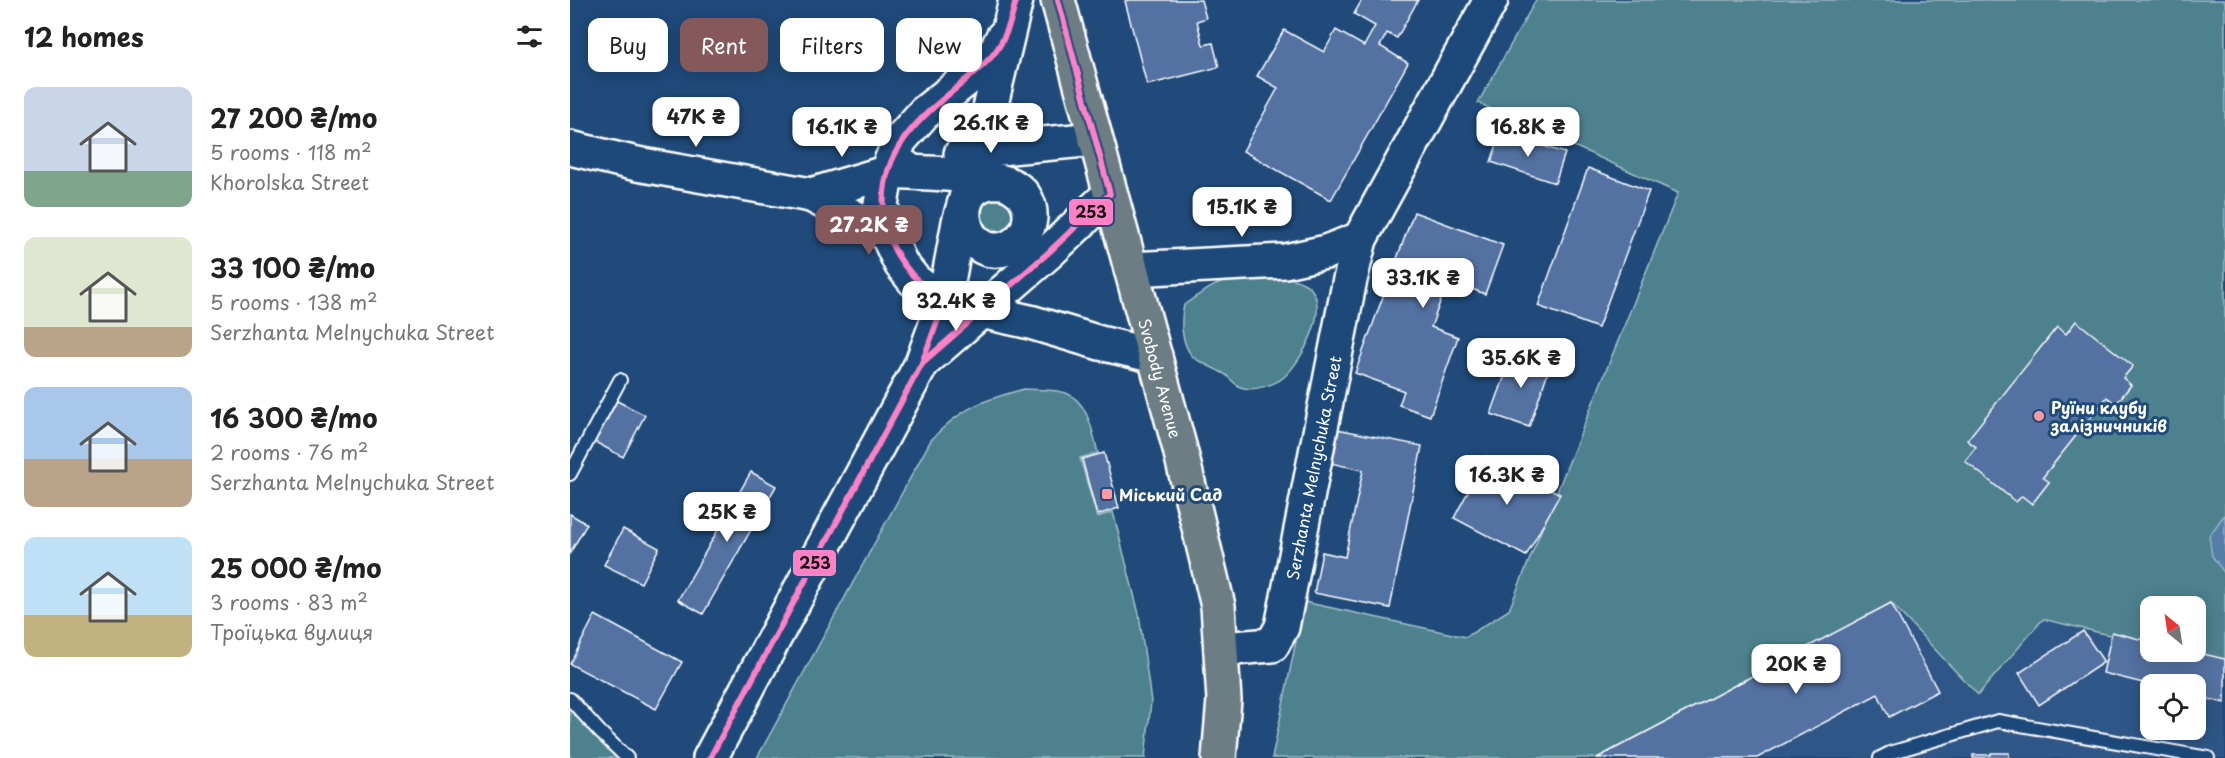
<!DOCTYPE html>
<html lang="en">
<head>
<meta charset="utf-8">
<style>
  :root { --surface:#fff; --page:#f6f6f6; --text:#222; --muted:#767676; --accent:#85585c }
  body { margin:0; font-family:"Playpen Sans",sans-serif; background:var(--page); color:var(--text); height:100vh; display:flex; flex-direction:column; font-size:22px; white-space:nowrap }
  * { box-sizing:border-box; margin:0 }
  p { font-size:20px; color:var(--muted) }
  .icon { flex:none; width:33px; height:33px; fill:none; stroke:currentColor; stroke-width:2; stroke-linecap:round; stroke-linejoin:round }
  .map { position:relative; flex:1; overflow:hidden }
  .drawer { display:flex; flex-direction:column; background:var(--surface); width:570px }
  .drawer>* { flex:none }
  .banner { position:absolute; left:18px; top:18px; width:570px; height:54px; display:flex; gap:12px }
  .needle { width:39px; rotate:330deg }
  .buttons { position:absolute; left:1570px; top:596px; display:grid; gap:12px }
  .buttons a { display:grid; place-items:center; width:66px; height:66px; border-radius:12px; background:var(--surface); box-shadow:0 3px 15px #0003; font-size:30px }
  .price { position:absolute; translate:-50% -51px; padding:0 14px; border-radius:12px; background:#fff; color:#222; font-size:20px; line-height:39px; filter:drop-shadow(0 2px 3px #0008) }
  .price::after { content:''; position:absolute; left:50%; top:36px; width:18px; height:14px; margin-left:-9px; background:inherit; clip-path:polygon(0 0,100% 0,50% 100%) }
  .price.on { background:var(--accent); color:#fff }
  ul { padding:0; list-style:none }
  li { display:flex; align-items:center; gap:18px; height:150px; padding:0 24px }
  li span { display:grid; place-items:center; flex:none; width:168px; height:120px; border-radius:12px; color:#555 }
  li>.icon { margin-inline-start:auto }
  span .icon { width:72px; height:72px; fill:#fffc; stroke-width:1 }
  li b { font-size:26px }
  h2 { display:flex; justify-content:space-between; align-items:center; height:72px; padding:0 24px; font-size:26px }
  .chip { padding:0 21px; border-radius:12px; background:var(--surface); box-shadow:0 3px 15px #0003; font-size:21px; line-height:54px }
  .chip.on { background:var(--accent); color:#fff }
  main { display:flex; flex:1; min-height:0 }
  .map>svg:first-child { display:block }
</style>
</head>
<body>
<main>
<section class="drawer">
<h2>12 homes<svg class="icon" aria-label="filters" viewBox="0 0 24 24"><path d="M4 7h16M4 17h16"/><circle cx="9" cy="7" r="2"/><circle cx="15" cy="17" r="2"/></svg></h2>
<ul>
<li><span style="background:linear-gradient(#c9d6e8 70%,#7fa58c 0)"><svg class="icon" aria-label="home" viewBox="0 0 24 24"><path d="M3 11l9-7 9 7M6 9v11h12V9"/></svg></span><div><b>27 200 ₴/mo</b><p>5 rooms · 118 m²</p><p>Khorolska Street</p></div></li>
<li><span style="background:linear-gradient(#dfe7d0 75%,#b9a48a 0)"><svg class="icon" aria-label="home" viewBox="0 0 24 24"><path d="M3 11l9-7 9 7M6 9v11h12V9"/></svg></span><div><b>33 100 ₴/mo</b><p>5 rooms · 138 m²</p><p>Serzhanta Melnychuka Street</p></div></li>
<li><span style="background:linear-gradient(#a9c7e8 60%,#b9a48a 0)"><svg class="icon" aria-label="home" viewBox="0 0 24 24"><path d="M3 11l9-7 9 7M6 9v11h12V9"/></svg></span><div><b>16 300 ₴/mo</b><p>2 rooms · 76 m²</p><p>Serzhanta Melnychuka Street</p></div></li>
<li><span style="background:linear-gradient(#bfe0f5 65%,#c2b280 0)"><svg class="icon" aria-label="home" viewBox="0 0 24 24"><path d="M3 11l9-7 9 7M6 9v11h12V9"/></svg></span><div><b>25 000 ₴/mo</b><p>3 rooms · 83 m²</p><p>Троїцька вулиця</p></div></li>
</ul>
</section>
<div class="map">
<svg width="1655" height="758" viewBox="0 0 1655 758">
  <rect width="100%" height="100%" fill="#1f4a7a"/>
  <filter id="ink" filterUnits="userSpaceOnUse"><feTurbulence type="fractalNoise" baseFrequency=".0167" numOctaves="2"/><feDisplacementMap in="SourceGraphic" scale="12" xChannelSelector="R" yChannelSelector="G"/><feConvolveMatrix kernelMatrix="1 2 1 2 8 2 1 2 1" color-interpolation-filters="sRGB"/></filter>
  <g filter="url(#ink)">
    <path fill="#2e5686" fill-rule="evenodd" d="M1321,603L1408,694L1473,618L1581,645V651L1655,664V758H1027ZM1581,684H1626V729H1581Z"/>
    <g fill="#4e818e" stroke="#a6c0c6" stroke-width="1.5">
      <path d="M966,0H1655V664L1604,651H1626V606H1581V645L1473,619L1408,695L1321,603L1027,758H702L734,602L896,637L939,610L1108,193L908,103Z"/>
      <path d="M418,196H440L446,223L434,232L419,229C407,217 410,209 418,196Z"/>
      <path d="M694,276C708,277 732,277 742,290C758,313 732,361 714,377C705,385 682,392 670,387C665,385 660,378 656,375C650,371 642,368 635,364C632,362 626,360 623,357C611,344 610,321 614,305C627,295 649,281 665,278C674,276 685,277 694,276Z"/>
      <path d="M454,389C467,390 484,389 496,393C518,401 523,433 528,453L510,458L527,517L543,512L569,614L581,702L575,758H187L361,440C390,408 413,400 454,389Z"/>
      <path d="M0,706L49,758H0Z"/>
    </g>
    <path fill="#547ea7" stroke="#98b2ca" stroke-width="1.5" d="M1655,514V574L1642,556L1639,536Z"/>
    <g fill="#5271a1" stroke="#fff" stroke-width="1.5">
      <path d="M559,0H631L636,18L627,21L633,45L643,43L649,67L577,85L555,1Z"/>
      <path d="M792,0H848L827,38L817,33L810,46L838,63L761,200L673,151L708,88L687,76L714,30L754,52L766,30L794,46L805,26L784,14Z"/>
      <path d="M931,133L995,153L985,183L921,162Z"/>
      <path d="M1018,168L1079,191L1028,328L968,306Z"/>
      <path d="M844,212L933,245L915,294L878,280L861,327L888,337L860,416L829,405L834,391L785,373Z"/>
      <path d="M1506,321L1563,366L1553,378L1561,385L1546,404L1537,397L1473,477L1479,482L1462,504L1452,496L1446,502L1395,461L1406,447L1397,440L1487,327L1496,334Z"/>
      <path d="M944,350L981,363L959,427L921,414Z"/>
      <path d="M45,400L75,415L53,457L23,441Z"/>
      <path d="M767,429L852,446L820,608L744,593L752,552L775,557L793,470L760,463Z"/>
      <path d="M534,453L549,508L527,515L512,459Z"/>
      <path d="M917,456L990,494L956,556L884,518Z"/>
      <path d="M181,472L206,486L133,614L108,600Z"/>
      <path d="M0,514L17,524L0,553Z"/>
      <path d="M53,529L89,548L71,583L34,565Z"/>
      <path d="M1321,603L1368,691L1319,717L1308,694L1187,758H1027Z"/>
      <path d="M25,615L112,662L86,709L0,664Z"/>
      <path d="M1513,631L1534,662L1469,705L1449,673Z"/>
      <path d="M1542,632L1581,642V651H1620L1655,659V703L1626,696V684L1581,685L1533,673Z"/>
      <path d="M1421,753H1439V758H1403V755H1421Z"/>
    </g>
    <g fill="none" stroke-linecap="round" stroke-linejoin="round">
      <defs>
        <g id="lane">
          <path d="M0,474L50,380"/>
          <path d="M0,699L30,732L57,758"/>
          <path d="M1310,758L1320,753L1428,721L1638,758"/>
        </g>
        <g id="secondary">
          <path d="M433,37L426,51L407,71L354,113L330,140L317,171L311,204L317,234L331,264L344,280L374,303L460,322L530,343L585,356"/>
          <path d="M0,148L67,164L241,195L317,234"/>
          <path d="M391,154L410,150L525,139"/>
          <path d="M317,171C345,173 423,173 444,187C455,193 461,206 460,218C459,230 451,241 440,247C389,268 372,176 432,182"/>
          <path d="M241,195L335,167"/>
          <path d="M561,269L715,261L756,252L790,239"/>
          <path d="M354,361L479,252L540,194"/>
          <path id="s1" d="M651,649L702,645L712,627L779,284L790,239L921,0"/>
          <path d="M140,758L352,363L374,303L389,222L410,150L446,0"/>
        </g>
        <g id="highway">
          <path id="s2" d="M488,0L610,449L648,606L654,700L649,758"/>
        </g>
      </defs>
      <use href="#lane" stroke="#fff" stroke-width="16"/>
      <use href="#secondary" stroke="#fff" stroke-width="38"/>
      <use href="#highway" stroke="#fff" stroke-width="38"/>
      <use href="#lane" stroke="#1f4a7a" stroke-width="12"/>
      <use href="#secondary" stroke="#1f4a7a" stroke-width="33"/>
      <use href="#highway" stroke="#6d7d84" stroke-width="33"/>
      <defs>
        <g id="bus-1">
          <path d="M352,363L479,252L540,194L488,0"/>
          <path d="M140,758L352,363L374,303C342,279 317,253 314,211C309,152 348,119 390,85C402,74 417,64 426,51C437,36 442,18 446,0"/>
        </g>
      </defs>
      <use href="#bus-1" stroke="#1f4a7a" stroke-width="10"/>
      <use href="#bus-1" stroke="#ff80c5" stroke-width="6"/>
    </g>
  </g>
  <g fill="#ff9aa2" stroke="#1f4a7a" stroke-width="2">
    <circle cx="1469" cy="416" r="6"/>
    <rect x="531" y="488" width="12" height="12" rx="3"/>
  </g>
  <g text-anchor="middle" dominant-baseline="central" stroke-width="6" stroke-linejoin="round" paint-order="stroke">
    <g font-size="16" fill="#fff" stroke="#1f4a7a">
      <text stroke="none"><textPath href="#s2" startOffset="392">Svobody Avenue</textPath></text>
      <text stroke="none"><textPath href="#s1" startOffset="234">Serzhanta Melnychuka Street</textPath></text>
    </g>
    <g font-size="16" font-weight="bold" fill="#fff" stroke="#1f4a7a" text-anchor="start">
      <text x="1481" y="407">Руїни клубу<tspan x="1481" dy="18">залізничників</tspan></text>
      <text x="549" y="494">Міський Сад</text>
    </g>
  </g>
  <g stroke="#1f4a7a" stroke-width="2">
    <rect x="498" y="198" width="46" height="28" rx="6" fill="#ff80c5"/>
    <rect x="222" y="549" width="45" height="28" rx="6" fill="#ff80c5"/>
  </g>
  <g font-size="16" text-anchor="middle" font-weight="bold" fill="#111">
    <text x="521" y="218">253</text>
    <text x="245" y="569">253</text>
  </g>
</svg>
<div class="buttons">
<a><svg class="needle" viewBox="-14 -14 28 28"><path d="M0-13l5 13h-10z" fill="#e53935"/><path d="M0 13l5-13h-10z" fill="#767676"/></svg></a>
<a><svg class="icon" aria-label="locate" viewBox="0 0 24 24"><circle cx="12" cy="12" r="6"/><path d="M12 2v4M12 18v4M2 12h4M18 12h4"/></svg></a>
</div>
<b class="price" style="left:126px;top:148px">47K ₴</b>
<b class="price" style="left:421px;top:154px">26.1K ₴</b>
<b class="price" style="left:272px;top:158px">16.1K ₴</b>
<b class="price" style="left:958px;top:158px">16.8K ₴</b>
<b class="price" style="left:672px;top:238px">15.1K ₴</b>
<b class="price on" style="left:299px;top:256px">27.2K ₴</b>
<b class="price" style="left:853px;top:309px">33.1K ₴</b>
<b class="price" style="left:386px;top:332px">32.4K ₴</b>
<b class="price" style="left:951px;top:389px">35.6K ₴</b>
<b class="price" style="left:937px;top:506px">16.3K ₴</b>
<b class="price" style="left:157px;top:543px">25K ₴</b>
<b class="price" style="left:1226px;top:695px">20K ₴</b>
<div class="banner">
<a class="chip">Buy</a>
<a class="chip on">Rent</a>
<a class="chip">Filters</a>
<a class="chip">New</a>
</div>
</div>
</main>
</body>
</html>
